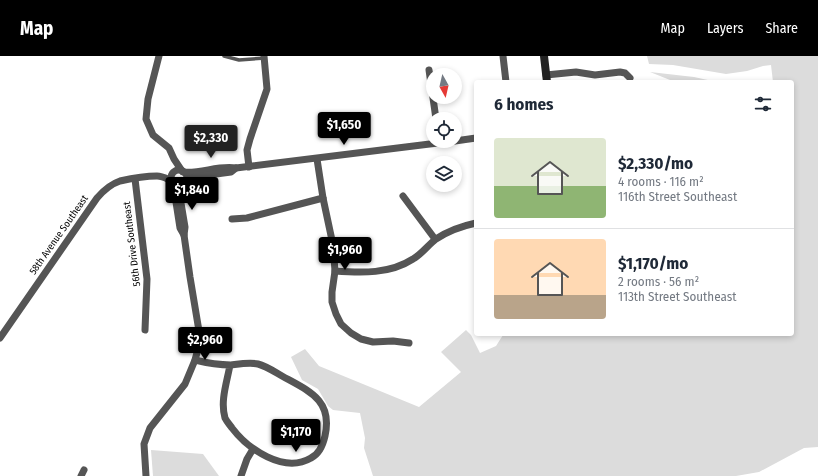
<!DOCTYPE html>
<html lang="en">
<head>
<meta charset="utf-8">
<style>
  :root { --surface:#fff; --page:#f2f2f3; --text:#1f2937; --muted:#747a83; --line:#e0e1e3; --accent:#000 }
  body { margin:0; font-family:"Fira Sans Condensed",sans-serif; background:var(--page); color:var(--text); height:100vh; display:flex; flex-direction:column; font-size:15px; white-space:nowrap }
  * { box-sizing:border-box; margin:0 }
  p { font-size:13px; color:var(--muted) }
  .icon { flex:none; width:22px; height:22px; fill:none; stroke:currentColor; stroke-width:2; stroke-linecap:round; stroke-linejoin:round }
  .map { position:relative; flex:1; overflow:hidden }
  .drawer { position:absolute; left:474px; top:24px; width:320px; height:256px; display:flex; flex-direction:column; background:var(--surface); border-radius:4px; box-shadow:0 2px 6px #0003 }
  .drawer>* { flex:none }
  .needle { width:26px; rotate:172deg }
  .controls { position:absolute; left:426px; top:12px; display:grid; gap:8px }
  .controls a { display:grid; place-items:center; width:36px; height:36px; border-radius:50%; background:var(--surface); box-shadow:0 2px 6px #0003; font-size:20px }
  .price { position:absolute; translate:-50% -34px; padding:0 9px; border-radius:4px; background:var(--accent); color:#fff; font-size:13px; line-height:26px; filter:drop-shadow(0 1px 2px #0008) }
  .price::after { content:''; position:absolute; left:50%; top:24px; width:12px; height:9px; margin-left:-6px; background:inherit; clip-path:polygon(0 0,100% 0,50% 100%) }
  .price.selected { background:#222; color:#fff }
  ul { padding:0; list-style:none }
  li { display:flex; align-items:center; gap:12px; height:100px; padding:0 20px }
  li+li { border-top:1px solid var(--line) }
  li span { display:grid; place-items:center; flex:none; width:112px; height:80px; border-radius:4px; color:#555 }
  li>.icon { margin-inline-start:auto }
  span .icon { width:48px; height:48px; fill:#fffc; stroke-width:1 }
  li b { font-size:17px }
  h2 { display:flex; justify-content:space-between; align-items:center; height:48px; padding:0 20px; font-size:17px }
  header { display:flex; align-items:center; gap:24px; box-sizing:border-box; height:56px; padding:0 20px; background:var(--accent); color:#fff }
  header strong { font-size:19px }
  nav { display:flex; gap:22px; margin-inline-start:auto; font-size:14px }
  .map>svg:first-child { display:block }
</style>
</head>
<body>
<header>
<strong>Map</strong>
<nav><a>Map</a><a>Layers</a><a>Share</a></nav>
</header>
<div class="map">
<svg width="818" height="420" viewBox="0 0 818 420">
  <rect width="100%" height="100%" fill="#fff"/>
  <g fill="#dcdcdc">
    <path d="M647,0H818V391L804,392L759,416L736,420H373L364,392L365,382L360,357L333,354L328,350L318,333L302,324L291,301L305,293L319,310L419,351L461,316L441,296L466,274L471,279L480,297L496,290L503,279V278H792V26H773L771,9L763,10L747,15L726,18L673,9L649,8Z"/>
    <path d="M650,16L694,21L717,26H675Z"/>
    <path d="M151,394L203,398L219,420H153Z"/>
  </g>
  <g fill="none" stroke-linecap="round" stroke-linejoin="round">
    <path stroke="#555" stroke-width="3.5" d="M224,0L239,4L265,2"/>
    <g stroke="#555" stroke-width="7">
      <path d="M159,0L148,43L146,63L153,79L169,92L174,103L182,115"/>
      <path d="M503,0L506,26"/>
      <path d="M429,14L436,63"/>
      <path d="M546,19L576,16L595,19L620,16L625,17L630,22"/>
      <path d="M455,85L476,82"/>
      <path d="M317,103L323,142L333,189L335,215L332,236V246L336,258L341,268L351,277L361,283L373,286L393,285L409,287"/>
      <path d="M249,111L247,94L250,83L267,33L264,0"/>
      <circle cx="179" cy="122" r="8"/>
      <path d="M183,116C201,118 218,109 236,112L454,85"/>
      <path d="M135,123L147,223L145,274"/>
      <path d="M186,125L192,122L201,120L231,116L236,112"/>
      <path d="M403,140L435,183"/>
      <path d="M232,163L247,162L323,142"/>
      <path d="M184,179L185,171L181,147L184,127"/>
      <path d="M335,215C362,217 390,218 413,203C422,198 428,189 436,183C448,175 462,170 476,167"/>
      <path d="M0,282L97,142C103,135 111,128 120,125C129,123 148,120 157,120C163,120 167,123 172,125"/>
      <path d="M195,304C207,307 218,309 231,309C239,308 250,306 258,308C266,310 275,316 282,320C309,335 333,344 325,380C323,389 319,398 311,402C284,418 248,393 232,372C230,369 227,366 225,362C220,345 227,326 230,309"/>
      <path d="M81,420L84,414"/>
      <path d="M146,420L144,388L150,372L185,328L195,304L198,293L199,275L190,221L184,179L180,172L173,127"/>
      <path d="M241,420L247,403L253,393"/>
    </g>
    <path stroke="#222" stroke-width="8" d="M544,0L547,26"/>
  </g>
  <g text-anchor="middle" dominant-baseline="central" stroke-width="4" stroke-linejoin="round" paint-order="stroke">
    <g font-size="10" fill="#000" stroke="#fff">
      <text transform="translate(59 179) rotate(-55)">58th Avenue Southeast</text>
      <text transform="translate(132 188) rotate(-97)">56th Drive Southeast</text>
    </g>
  </g>
</svg>
<div class="controls">
<a><svg class="needle" viewBox="-14 -14 28 28"><path d="M0-13l5 13h-10z" fill="#e53935"/><path d="M0 13l5-13h-10z" fill="#747a83"/></svg></a>
<a><svg class="icon" aria-label="locate" viewBox="0 0 24 24"><circle cx="12" cy="12" r="6"/><path d="M12 2v4M12 18v4M2 12h4M18 12h4"/></svg></a>
<a><svg class="icon" aria-label="layers" viewBox="0 0 24 24"><path d="M12 4l9 5-9 5-9-5zM3 14l9 5 9-5"/></svg></a>
</div>
<b class="price" style="left:344px;top:90px">$1,650</b>
<b class="price selected" style="left:211px;top:103px">$2,330</b>
<b class="price" style="left:192px;top:155px">$1,840</b>
<b class="price" style="left:345px;top:215px">$1,960</b>
<b class="price" style="left:205px;top:305px">$2,960</b>
<b class="price" style="left:296px;top:397px">$1,170</b>
<section class="drawer">
<h2>6 homes<svg class="icon" aria-label="filters" viewBox="0 0 24 24"><path d="M4 7h16M4 17h16"/><circle cx="9" cy="7" r="2"/><circle cx="15" cy="17" r="2"/></svg></h2>
<ul>
<li><span style="background:linear-gradient(#dfe7d0 60%,#8fb573 0)"><svg class="icon" aria-label="home" viewBox="0 0 24 24"><path d="M3 11l9-7 9 7M6 9v11h12V9"/></svg></span><div><b>$2,330/mo</b><p>4 rooms · 116 m²</p><p>116th Street Southeast</p></div></li>
<li><span style="background:linear-gradient(#ffd9b3 70%,#b9a48a 0)"><svg class="icon" aria-label="home" viewBox="0 0 24 24"><path d="M3 11l9-7 9 7M6 9v11h12V9"/></svg></span><div><b>$1,170/mo</b><p>2 rooms · 56 m²</p><p>113th Street Southeast</p></div></li>
</ul>
</section>
</div>
</body>
</html>
